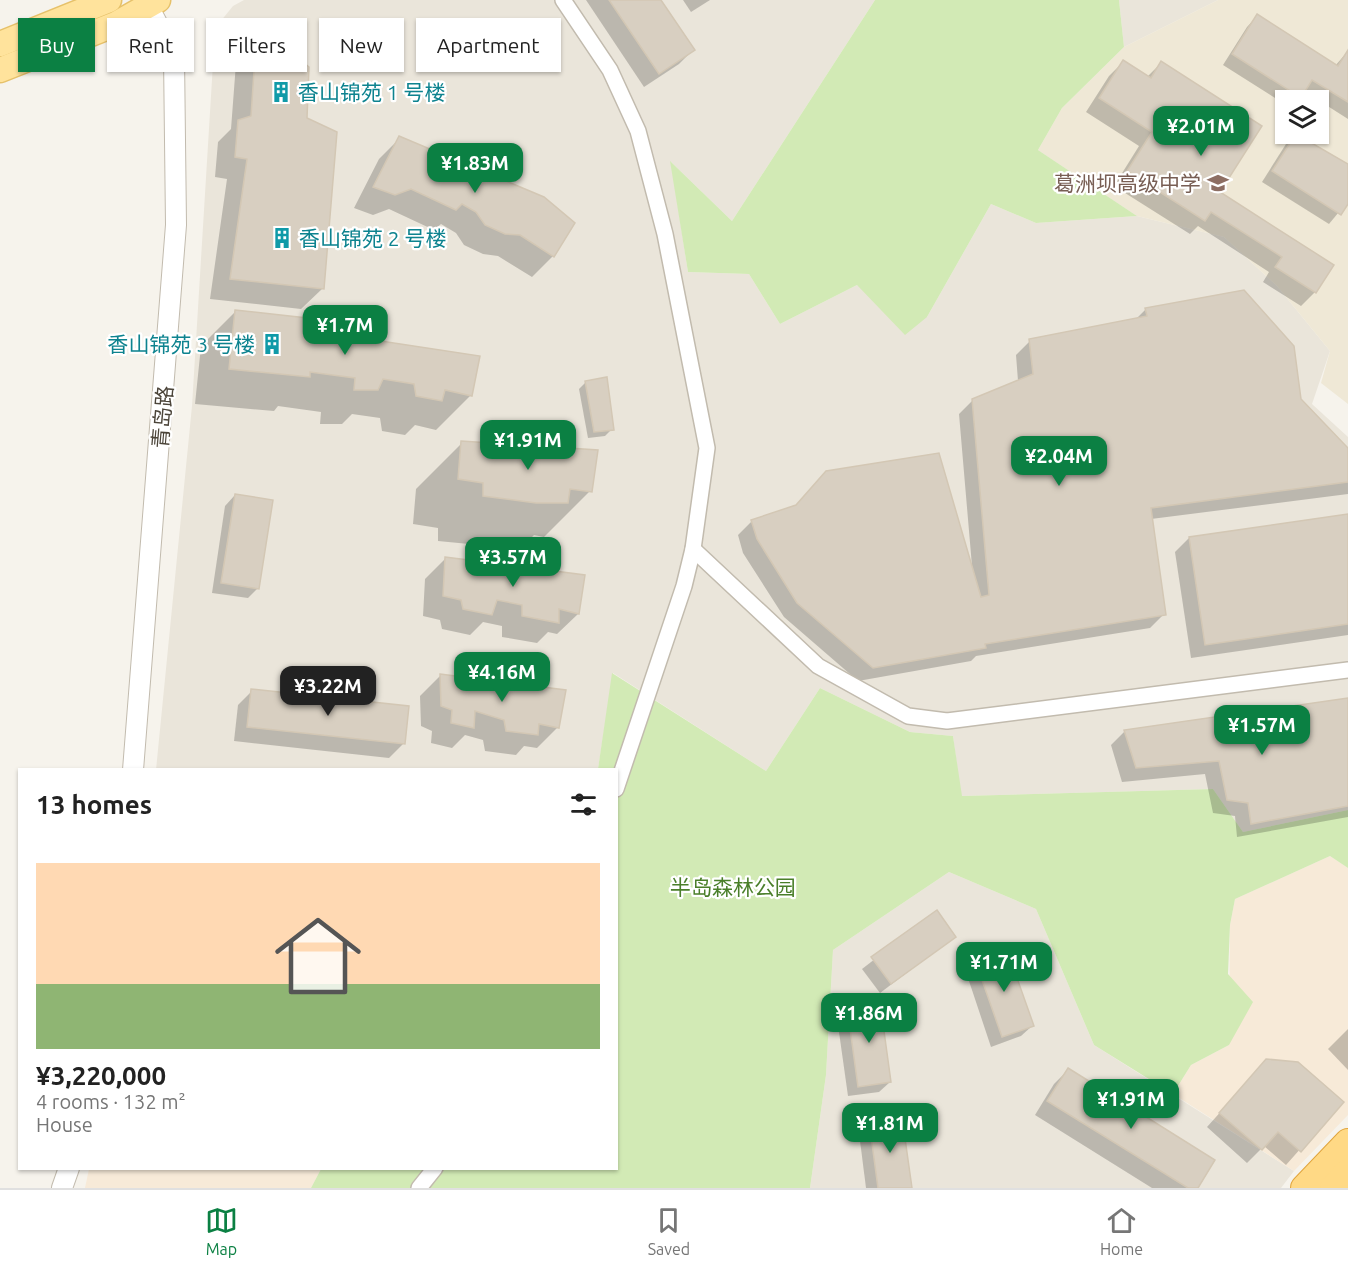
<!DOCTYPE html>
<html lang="en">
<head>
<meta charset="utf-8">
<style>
  :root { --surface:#fff; --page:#f6f6f6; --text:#222; --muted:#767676; --line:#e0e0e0; --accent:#0b8043 }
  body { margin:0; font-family:Ubuntu,"Noto Sans SC",sans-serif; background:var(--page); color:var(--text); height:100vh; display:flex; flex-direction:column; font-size:22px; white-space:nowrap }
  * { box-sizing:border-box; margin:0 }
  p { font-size:20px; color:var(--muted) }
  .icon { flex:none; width:33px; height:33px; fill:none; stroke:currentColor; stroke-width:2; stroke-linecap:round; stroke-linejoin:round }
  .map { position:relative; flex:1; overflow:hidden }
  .drawer { position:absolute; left:18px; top:768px; width:600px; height:402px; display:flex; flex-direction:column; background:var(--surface); border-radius:0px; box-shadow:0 2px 4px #0004 }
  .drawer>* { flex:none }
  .banner { position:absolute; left:18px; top:18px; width:600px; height:54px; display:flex; gap:12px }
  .tools { position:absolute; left:1275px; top:90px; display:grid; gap:12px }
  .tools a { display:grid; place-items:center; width:54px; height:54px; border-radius:0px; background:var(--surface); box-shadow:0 2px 4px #0004; font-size:30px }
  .price { position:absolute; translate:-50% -51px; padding:0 14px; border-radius:12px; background:var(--accent); color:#fff; font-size:20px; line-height:39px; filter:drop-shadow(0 2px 3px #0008) }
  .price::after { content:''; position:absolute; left:50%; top:36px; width:18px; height:14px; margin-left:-9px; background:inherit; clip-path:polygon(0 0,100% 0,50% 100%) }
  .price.current { background:#222; color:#fff }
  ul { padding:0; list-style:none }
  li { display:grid; align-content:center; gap:12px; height:318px; padding:0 18px }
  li+li { border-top:2px solid var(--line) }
  li span { display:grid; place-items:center; height:186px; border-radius:0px; color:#555 }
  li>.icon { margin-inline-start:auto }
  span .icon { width:108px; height:108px; fill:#fffc; stroke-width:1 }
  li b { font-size:26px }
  h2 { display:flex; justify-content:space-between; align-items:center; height:72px; padding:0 18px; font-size:26px }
  .pill { padding:0 21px; border-radius:0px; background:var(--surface); box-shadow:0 2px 4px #0004; font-size:21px; line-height:54px }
  .pill.current { background:var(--accent); color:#fff }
  .tabs { display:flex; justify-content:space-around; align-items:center; height:84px; border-top:2px solid var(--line); background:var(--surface); font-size:16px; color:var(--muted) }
  .tabs a { display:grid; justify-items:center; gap:3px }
  .tabs .current { color:var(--accent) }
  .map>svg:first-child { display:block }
</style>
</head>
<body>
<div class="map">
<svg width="1348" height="1188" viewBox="0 0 1348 1188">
  <rect width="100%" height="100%" fill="#f6f3ec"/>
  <g fill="#eae5da">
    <path d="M244,0H875L732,221L671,162L688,272L749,274L780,324L857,285L927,317L991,204L1036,223L1137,216L1224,237L1277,286L1330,351L1312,404L1348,437V810L1243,832L1213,789L961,796L953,736L910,732L820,688L766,771L613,673L598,769L156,770L192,406L214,47L220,22L233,6Z"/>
    <path d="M1119,0H1218L1124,47Z"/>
    <path d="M949,872L1036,909L1094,1045L1294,1171L1281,1188H810L826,1075L833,950Z"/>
  </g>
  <g fill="#f7ead8">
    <path d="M1330,856L1348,868V1115L1294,1171L1173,1094L1191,1065L1229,1045L1230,925L1235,899Z"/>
    <path d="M89,1169H321L311,1188H85Z"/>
  </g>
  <path fill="#efe8d6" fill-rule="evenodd" d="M1218,0H1348V404L1321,383L1330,351L1277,286L1224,237L1137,216L1038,150L1062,108L1124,47ZM1286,100H1318V134H1286Z"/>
  <g fill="#d2eab5">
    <path d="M875,0H1119L1124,47L1062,108L1038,150L1137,216L1036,223L991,204L927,317L905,335L857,285L780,324L749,274L688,272L670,161L732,221Z"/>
    <path d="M612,673L766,771L820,688L910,732L953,736L962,796L1213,789L1243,832L1348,810V868L1330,856L1235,899L1230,925L1228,974L1253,1002L1229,1045L1191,1065L1173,1094L1094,1045L1036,909L949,872L833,950L826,1075L810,1188H311L321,1169L616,1168V770L598,769Z"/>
  </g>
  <g fill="#0003">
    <path d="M586,0H659L693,50L679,64L644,87Z"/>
    <path d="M683,0H710L691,12Z"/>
    <path d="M1257,16L1335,66L1348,51V119L1304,91L1296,100H1286V105L1223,65L1247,27Z"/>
    <path d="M264,33L306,119L322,289L301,309L210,299L227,179L215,177L218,142L231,129L236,63Z"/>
    <path d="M1123,62L1147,77L1161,63L1218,193L1332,266L1315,292L1301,306L1263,282L1269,272L1198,226L1190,234L1114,186L1139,146L1086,112L1109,76Z"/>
    <path d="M1297,134L1348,166V201L1329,224L1262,182L1286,144Z"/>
    <path d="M400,138L573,223L553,256L532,277L498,256L483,254L464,245L456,233L441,224L434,230L389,209L373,215L354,208L379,159Z"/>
    <path d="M1146,309L1300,400L1348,451V494L1151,519L1164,614L1150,628L976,656L971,661L858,681L784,617L743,553L738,535L752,521L972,566L959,414L973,400L1018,381L1016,355L1030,341L1135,320Z"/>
    <path d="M235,312L313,332L470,396L436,430L415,425L405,435L382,431L380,418L352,414L342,424H320L321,412L278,406L274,411L195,404L201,346Z"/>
    <path d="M586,382L612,429L605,436L588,438L579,389Z"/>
    <path d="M462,443L590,491L544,537L534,535L520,549L438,541V528L413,524L416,489Z"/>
    <path d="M235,495L258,588L248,598L212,593L225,506Z"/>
    <path d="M1348,515V635L1191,658L1175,552L1189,538Z"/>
    <path d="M445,559L578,614L557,634L548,632L537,643L502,637V626L483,622L470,635L442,629L440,620L423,616L425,579Z"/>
    <path d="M441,675L558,727L537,748L524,746L516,755L485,751L483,740L465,735L452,748L431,743L432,731L421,726L420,696Z"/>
    <path d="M252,691L403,744L389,758L234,741L238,705Z"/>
    <path d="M1348,702V817L1237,837L1235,816L1213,813L1205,774L1122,782L1111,745L1125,731Z"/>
    <path d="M936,912L954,937L880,993L862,969Z"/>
    <path d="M976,962L1032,1026L1021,1036L991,1047L966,972Z"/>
    <path d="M848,1008L890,1082L879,1092L848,1096L837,1018Z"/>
    <path d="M1348,1029V1070L1328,1049Z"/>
    <path d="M1267,1060L1342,1102L1286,1165L1264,1146L1247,1163L1207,1127Z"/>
    <path d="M1068,1070L1196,1188H1152L1035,1115L1054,1084Z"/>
    <path d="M870,1123L910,1188H866L859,1133Z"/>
  </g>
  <g fill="#d8cfc1" stroke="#d3c7b4" stroke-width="1.5">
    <path d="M609,0H661L695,50L659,74Z"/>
    <path d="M1257,14L1338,66L1348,50V102L1312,80L1301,98L1232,54Z"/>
    <path d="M273,28L285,32L291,41V52L309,67L307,118L337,132L324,289L230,279L247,159L235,157L238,120L251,116L256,41L264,32Z"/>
    <path d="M1123,60L1151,78L1161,61L1262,126L1220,192L1334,265L1316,293L1275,267L1282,257L1211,212L1205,221L1127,171L1152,132L1099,98Z"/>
    <path d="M1296,134L1348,164V204L1341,215L1272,171Z"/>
    <path d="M399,136L544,197L575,223L554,257L520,235L505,234L485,225L476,212L462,204L456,210L411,189L395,195L373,187Z"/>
    <path d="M1244,290L1294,346L1301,399L1348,448V482L1151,508L1166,615L985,644L986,648L873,668L797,603L757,539L751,520L796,505L826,471L939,453L981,597L989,595L972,399L1033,374L1029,339L1147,316L1145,308Z"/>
    <path d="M235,310L316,319L315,331L480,356L472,396L445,390L442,401L416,396L414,384L383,379L378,390H354L355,378L310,372V377L229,369Z"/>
    <path d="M607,377L614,430L594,432L585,381Z"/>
    <path d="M461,441L598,450L592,492L570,489L568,503H536L483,496V483L458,479Z"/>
    <path d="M235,494L273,500L259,589L221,583Z"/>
    <path d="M1348,514V624L1205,645L1189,537Z"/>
    <path d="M445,557L585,575L579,614L559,609V623L522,616V605L497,600L492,615L463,609L461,600L443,596Z"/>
    <path d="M440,674L566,690L559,728L539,724L538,735L506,731L504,720L475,711L474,728L451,723L452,710L441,706Z"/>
    <path d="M251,689L409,706L405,744L247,727Z"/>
    <path d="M1348,698V806L1251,824L1248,803L1227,800L1219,761L1136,768L1124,730Z"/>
    <path d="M937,910L956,937L891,984L871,957Z"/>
    <path d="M1007,950L1034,1026L1002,1037L975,960Z"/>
    <path d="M880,1002L891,1082L858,1087L847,1006Z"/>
    <path d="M1266,1059L1298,1062L1344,1102L1301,1152L1278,1132L1262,1150L1219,1113Z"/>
    <path d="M1068,1068L1215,1160L1198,1188H1188L1047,1101Z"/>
    <path d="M902,1117L912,1188H878L869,1121Z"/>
  </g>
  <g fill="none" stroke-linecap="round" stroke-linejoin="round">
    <defs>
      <g id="minor">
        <path d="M563,0L610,70L638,131L665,234L707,448L693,549L684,586L616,789"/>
        <path d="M693,549L818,666L908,716L947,721L1348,670"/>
        <path d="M419,1188L435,1168"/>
      </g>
      <g id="tertiary">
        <path d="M133,770L176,225L174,56L145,0"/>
        <path d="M62,1188L69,1168"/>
      </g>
      <g id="primary">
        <path d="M0,44L109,0"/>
        <path d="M0,70L116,24L158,0"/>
      </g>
      <g id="trunk">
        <path d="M1304,1188L1348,1142"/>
        <path d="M1333,1188L1348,1172"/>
      </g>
    </defs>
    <use href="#minor" stroke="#c2bbae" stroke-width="18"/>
    <use href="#tertiary" stroke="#c2bbae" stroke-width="22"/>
    <use href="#primary" stroke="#e6c16a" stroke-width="27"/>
    <use href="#trunk" stroke="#e0a43c" stroke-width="28"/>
    <use href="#minor" stroke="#fff" stroke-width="15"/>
    <use href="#tertiary" stroke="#fff" stroke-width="20"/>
    <use href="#primary" stroke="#ffe39c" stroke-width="24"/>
    <use href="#trunk" stroke="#ffd985" stroke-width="26"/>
  </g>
  <defs>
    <symbol id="building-bare" viewBox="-9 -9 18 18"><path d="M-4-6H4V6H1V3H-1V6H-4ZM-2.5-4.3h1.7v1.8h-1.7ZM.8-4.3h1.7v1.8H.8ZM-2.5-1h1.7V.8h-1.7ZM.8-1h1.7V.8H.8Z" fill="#0f9aa8" stroke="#fff" stroke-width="2.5" paint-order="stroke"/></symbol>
    <symbol id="school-bare" viewBox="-9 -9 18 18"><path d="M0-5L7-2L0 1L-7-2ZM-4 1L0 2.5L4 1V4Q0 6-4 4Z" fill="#8d6e63" stroke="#fff" stroke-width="2.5" paint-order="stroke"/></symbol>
  </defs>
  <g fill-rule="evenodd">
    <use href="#building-bare" x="266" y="77" width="30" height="30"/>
    <use href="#school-bare" x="1203" y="168" width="30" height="30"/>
    <use href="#building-bare" x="267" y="223" width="30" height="30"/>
    <use href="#building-bare" x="257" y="329" width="30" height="30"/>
  </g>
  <g text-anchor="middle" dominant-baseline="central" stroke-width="4.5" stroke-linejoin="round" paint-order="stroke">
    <g font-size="21" fill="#0d838f" stroke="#fff" text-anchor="start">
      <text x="298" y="92">香山锦苑 1 号楼</text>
      <text x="299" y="238">香山锦苑 2 号楼</text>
      <text x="255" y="344" text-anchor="end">香山锦苑 3 号楼</text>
    </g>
    <g font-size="21" fill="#785e54" stroke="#fff" text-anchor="end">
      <text x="1201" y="183">葛洲坝高级中学</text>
    </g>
    <g font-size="21" fill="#4b4439" stroke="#fff">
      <text transform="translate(162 417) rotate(-85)">青岛路</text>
    </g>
    <g font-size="21" fill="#4a7f2a" stroke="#fff">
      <text x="733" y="887">半岛森林公园</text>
    </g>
  </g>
</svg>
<div class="tools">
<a><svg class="icon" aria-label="layers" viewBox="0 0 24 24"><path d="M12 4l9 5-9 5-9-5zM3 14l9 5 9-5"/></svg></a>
</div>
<b class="price" style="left:1201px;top:157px">¥2.01M</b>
<b class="price" style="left:475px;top:194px">¥1.83M</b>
<b class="price" style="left:345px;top:356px">¥1.7M</b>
<b class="price" style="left:528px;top:471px">¥1.91M</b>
<b class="price" style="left:1059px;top:487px">¥2.04M</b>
<b class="price" style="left:513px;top:588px">¥3.57M</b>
<b class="price" style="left:502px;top:703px">¥4.16M</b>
<b class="price current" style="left:328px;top:717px">¥3.22M</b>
<b class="price" style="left:1262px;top:756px">¥1.57M</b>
<b class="price" style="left:1004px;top:993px">¥1.71M</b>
<b class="price" style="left:869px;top:1044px">¥1.86M</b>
<b class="price" style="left:1131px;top:1130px">¥1.91M</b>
<b class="price" style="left:890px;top:1154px">¥1.81M</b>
<div class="banner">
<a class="pill current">Buy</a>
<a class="pill">Rent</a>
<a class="pill">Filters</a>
<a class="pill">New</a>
<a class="pill">Apartment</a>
</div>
<section class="drawer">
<h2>13 homes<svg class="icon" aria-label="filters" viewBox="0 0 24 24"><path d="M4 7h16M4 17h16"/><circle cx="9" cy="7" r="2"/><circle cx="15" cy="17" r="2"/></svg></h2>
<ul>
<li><span style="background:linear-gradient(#ffd9b3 65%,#8fb573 0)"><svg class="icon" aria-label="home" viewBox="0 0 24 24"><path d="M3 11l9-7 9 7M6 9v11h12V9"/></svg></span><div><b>¥3,220,000</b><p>4 rooms · 132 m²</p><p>House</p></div></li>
</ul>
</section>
</div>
<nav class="tabs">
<a class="current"><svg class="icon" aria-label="map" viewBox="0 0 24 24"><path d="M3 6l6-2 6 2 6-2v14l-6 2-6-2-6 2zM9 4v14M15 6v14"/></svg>Map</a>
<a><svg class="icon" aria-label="saved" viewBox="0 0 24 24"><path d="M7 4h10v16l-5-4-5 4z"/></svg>Saved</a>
<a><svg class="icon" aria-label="home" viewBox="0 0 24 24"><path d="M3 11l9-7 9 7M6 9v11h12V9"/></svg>Home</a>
</nav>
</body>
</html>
